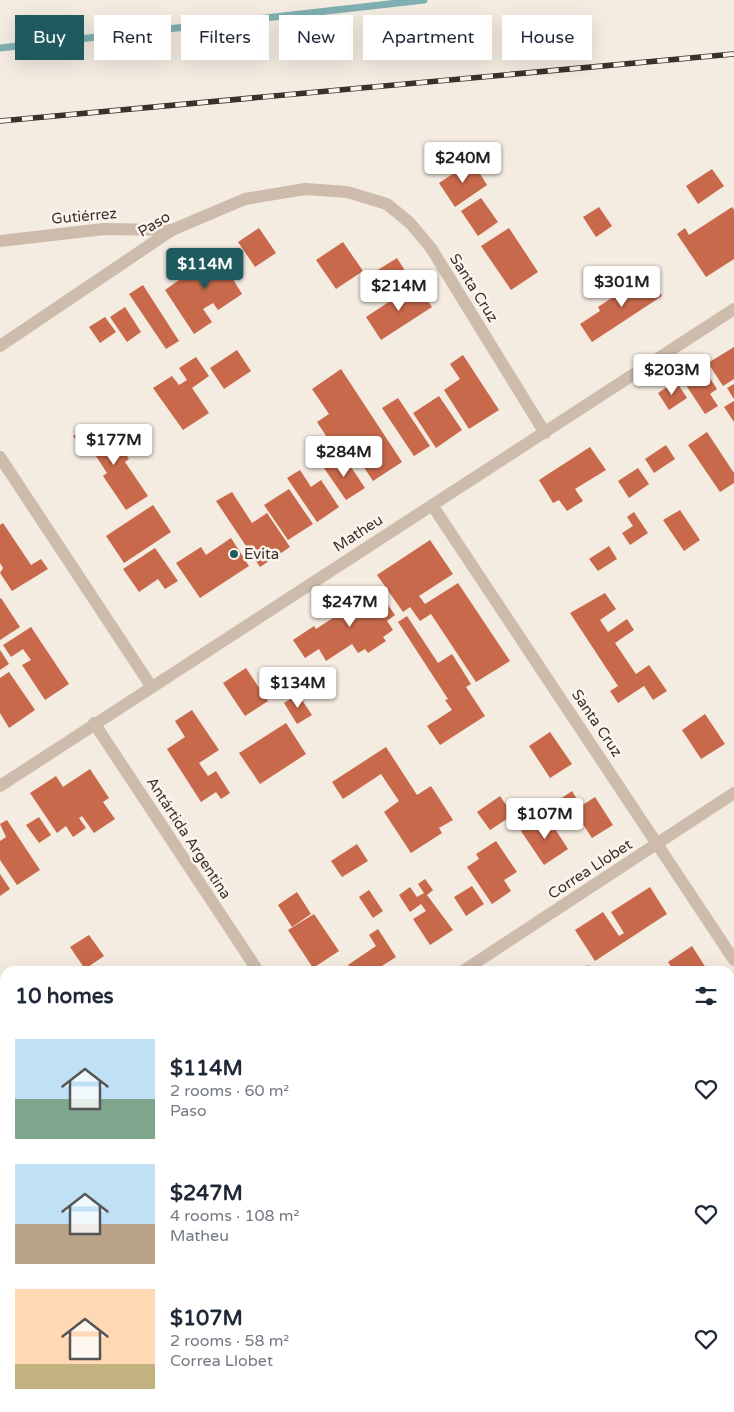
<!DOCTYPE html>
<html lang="en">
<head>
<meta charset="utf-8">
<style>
  :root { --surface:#fff; --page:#f6f6f7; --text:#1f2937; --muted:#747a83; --accent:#1f5a5e }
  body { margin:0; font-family:"Varela Round",sans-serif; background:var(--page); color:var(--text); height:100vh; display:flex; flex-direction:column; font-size:19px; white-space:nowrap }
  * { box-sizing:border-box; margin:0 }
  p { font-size:16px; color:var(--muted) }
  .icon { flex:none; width:28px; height:28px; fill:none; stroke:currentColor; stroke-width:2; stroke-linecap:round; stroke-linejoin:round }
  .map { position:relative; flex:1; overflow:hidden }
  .details { position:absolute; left:0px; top:966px; width:735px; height:446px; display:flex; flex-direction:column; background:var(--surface); border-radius:15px 15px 0 0; box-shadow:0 5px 20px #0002 }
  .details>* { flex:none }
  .hud { position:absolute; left:15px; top:15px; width:705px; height:45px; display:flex; gap:10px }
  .price { position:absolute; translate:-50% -42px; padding:0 11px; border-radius:5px; background:#fff; color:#222; font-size:16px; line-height:32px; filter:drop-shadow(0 1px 2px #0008) }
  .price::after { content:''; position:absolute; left:50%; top:30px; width:15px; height:11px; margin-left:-8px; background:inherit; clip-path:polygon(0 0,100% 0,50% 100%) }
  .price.selected { background:var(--accent); color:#fff }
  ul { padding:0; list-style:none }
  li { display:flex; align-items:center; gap:15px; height:125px; padding:0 15px }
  li span { display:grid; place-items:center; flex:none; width:140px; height:100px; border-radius:0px; color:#555 }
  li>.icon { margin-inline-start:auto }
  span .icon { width:60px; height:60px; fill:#fffc; stroke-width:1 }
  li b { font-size:21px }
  h2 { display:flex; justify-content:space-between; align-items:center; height:60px; padding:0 15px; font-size:21px }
  .pill { padding:0 18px; border-radius:0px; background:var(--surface); box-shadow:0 5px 20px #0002; font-size:18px; line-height:45px }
  .pill.selected { background:var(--accent); color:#fff }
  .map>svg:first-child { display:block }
</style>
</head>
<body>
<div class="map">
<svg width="734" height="1412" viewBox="0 0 734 1412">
  <rect width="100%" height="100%" fill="#f4ebe1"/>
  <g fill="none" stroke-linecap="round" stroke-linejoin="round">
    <path stroke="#7fb0b2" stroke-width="7" d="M0,48L424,0"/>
  </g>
  <g fill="#c8694b">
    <path d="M472,161L487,185L455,207L439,183Z"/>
    <path d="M712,169L724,186L698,204L686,186Z"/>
    <path d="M481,198L498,222L478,236L461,211Z"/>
    <path d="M599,207L612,226L596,237L583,217Z"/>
    <path d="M732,207L734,210V259L706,277L677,234L685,228L689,235Z"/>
    <path d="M259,228L276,253L255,267L238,242Z"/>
    <path d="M509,228L538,272L511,290L481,246Z"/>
    <path d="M343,242L363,271L336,289L316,260Z"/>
    <path d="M223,249L238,272L231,276L242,294L218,310L213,303L203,309L212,322L194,334L165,290Z"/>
    <path d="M397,258L411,280L380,300L365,278Z"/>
    <path d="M648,274L662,296L592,342L580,324L600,311L598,307Z"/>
    <path d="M416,284L432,307L381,340L366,317Z"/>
    <path d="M143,285L179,341L166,349L129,294Z"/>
    <path d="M125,307L141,332L127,342L110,317Z"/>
    <path d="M105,317L116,332L100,343L89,327Z"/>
    <path d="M734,347V379L723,386L708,363Z"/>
    <path d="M237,350L251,371L224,389L210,368Z"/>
    <path d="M463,355L499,410L469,429L444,390L460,379L450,364Z"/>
    <path d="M196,357L209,376L192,388L209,413L183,430L153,388L172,376L179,385L187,380L179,368Z"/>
    <path d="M702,366L717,389L710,394L718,406L705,414L682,379Z"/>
    <path d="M341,369L402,462L373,481L346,440L334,448L317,422L329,414L312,389Z"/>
    <path d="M676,381L687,398L669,410L658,393Z"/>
    <path d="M734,384V399L727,388Z"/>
    <path d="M439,396L462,430L436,448L413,413Z"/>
    <path d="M398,398L430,446L414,456L382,408Z"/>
    <path d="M734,401V422L724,407Z"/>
    <path d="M89,426L101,445L123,431L130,441L121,447L129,459L125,462L148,496L126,510L103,476L107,473L92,450L86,455L73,436Z"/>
    <path d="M707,432L734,473V483L720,492L688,445Z"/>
    <path d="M666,445L675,459L654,473L645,459Z"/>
    <path d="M590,447L606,470L575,489L583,501L567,511L559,500L553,503L539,480Z"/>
    <path d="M343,455L365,488L346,500L324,468Z"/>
    <path d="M638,468L649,484L629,498L618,481Z"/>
    <path d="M300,470L311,487L321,480L339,507L317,522L287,478Z"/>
    <path d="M289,489L313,524L288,540L264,505Z"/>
    <path d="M232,492L252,523L267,513L290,547L260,567L216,501Z"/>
    <path d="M153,505L171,532L124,563L106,536Z"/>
    <path d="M680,510L700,540L684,551L663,520Z"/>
    <path d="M634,512L648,533L630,545L622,533L633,526L627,517Z"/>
    <path d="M3,523L31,565L41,559L48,569L12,591L0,573L3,568L0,563V525Z"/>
    <path d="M231,538L249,566L200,598L176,563L201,547L206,555Z"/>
    <path d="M430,540L453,574L419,596L425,604L458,583L510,661L476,682L431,614L420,621L410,607L403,612L377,575Z"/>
    <path d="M609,546L617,559L598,571L589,559Z"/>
    <path d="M155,548L178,581L165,589L158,579L139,592L123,569Z"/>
    <path d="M377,589L395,615L387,621L393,630L383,637L386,641L368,653L365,649L358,653L352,644L326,661L319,649L305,658L293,640L314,626L316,629L336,616L333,611L351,600L354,604Z"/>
    <path d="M605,593L616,609L600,620L608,632L627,619L634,630L615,643L636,674L649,665L667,691L653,700L644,686L618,703L610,691L618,686L570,613Z"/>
    <path d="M1,598L20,627L0,640V599Z"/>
    <path d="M407,616L438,663L452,654L471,684L466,687L485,716L440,745L427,726L452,710L445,700L448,699L398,622Z"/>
    <path d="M31,627L69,684L45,700L22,665L31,660L23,649L11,657L3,645Z"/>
    <path d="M0,650L9,664L0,670Z"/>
    <path d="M246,668L268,701L245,716L223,683Z"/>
    <path d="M9,672L35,710L9,728L0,713V678Z"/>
    <path d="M298,694L312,715L297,724L284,703Z"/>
    <path d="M192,710L219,750L199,763L208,776L216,771L230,793L221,799L216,792L201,802L167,749L185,737L175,721Z"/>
    <path d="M705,714L725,744L701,759L682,730Z"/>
    <path d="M286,723L306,754L260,784L239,753Z"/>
    <path d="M550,732L572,764L550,778L529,746Z"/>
    <path d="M386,747L417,795L431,786L453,820L439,828L442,833L411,853L384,812L399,801L381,774L343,799L332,782Z"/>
    <path d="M90,769L109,798L103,802L115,819L94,833L82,816L79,818L86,828L73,837L66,826L57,833L30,793L56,776L63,787Z"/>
    <path d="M572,791L581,806L595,797L613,825L592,838L574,811L559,820L550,806Z"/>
    <path d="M500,796L513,815L490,830L477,812Z"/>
    <path d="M546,815L568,849L544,865L521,831Z"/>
    <path d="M39,817L51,835L39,843L26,825Z"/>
    <path d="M7,820L40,870L17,885L0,860V841L6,837L0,824Z"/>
    <path d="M496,841L517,872L504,880L511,891L492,904L467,867L479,859L476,854Z"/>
    <path d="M357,844L368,861L342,877L331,861Z"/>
    <path d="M0,874L10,889L0,896Z"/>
    <path d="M425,879L433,890L427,895L453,930L430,945L413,919L426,911L421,904L410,912L399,895L410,887L417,897L424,893L418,884Z"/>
    <path d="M472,886L484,904L466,916L454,897Z"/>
    <path d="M650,887L667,914L595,961L575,930L603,912L619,936L624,933L611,912Z"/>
    <path d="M369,890L383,911L373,918L359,897Z"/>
    <path d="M297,892L311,914L292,927L278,905Z"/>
    <path d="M314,914L339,951L313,968L288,930Z"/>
    <path d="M378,929L396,957L374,971H352L348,965L376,946L369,935Z"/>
    <path d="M89,935L104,956L85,969L70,947Z"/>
    <path d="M692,946L708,971H674L668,962Z"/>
    <path d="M588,965L591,971H579Z"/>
    <path d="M734,1025V1097L730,1100V1027Z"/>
    <path d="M0,1151L5,1158V1168L0,1171Z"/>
    <path d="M5,1186V1215L2,1217L0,1189Z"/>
    <path d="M730,1192L734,1198V1215L730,1218Z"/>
    <path d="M730,1371L734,1377V1412H714L711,1408H730Z"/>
    <path d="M0,1375L5,1382V1408L8,1412H0Z"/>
    <path d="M129,1408H163L156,1412H132Z"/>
    <path d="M280,1408H312L315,1412H283Z"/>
    <path d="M326,1408H335L338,1412H322Z"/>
    <path d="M393,1408H422L425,1412H396Z"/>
    <path d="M430,1408H454L447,1412H433Z"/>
    <path d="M615,1408H659L652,1412H618Z"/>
  </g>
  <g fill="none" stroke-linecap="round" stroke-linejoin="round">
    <g stroke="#cdbbac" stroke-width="12">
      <path d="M0,241L104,229L172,230"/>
      <path d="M0,346L172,230L245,199L305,189L347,192L387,204L410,223L431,248L545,433"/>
      <path d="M0,457L151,686"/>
      <path d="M432,505L734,960"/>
      <path d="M94,723L258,971"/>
      <path d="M463,971L734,793"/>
      <path d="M0,1274L5,1270"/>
      <path d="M730,1281L734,1278"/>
      <path d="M0,1299L5,1306"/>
      <path d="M72,1408L75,1412"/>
      <path d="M536,1412L542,1408"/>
    </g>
    <path stroke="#cdbbac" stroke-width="12" d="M0,786L734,309"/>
    <defs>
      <path id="rail" d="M0,121L734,54"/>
    </defs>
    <use href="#rail" stroke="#3b302b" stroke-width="5.5"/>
    <use href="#rail" stroke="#fbf5ee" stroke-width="4" stroke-dasharray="11" stroke-linecap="butt"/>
  </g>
  <circle fill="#1f5a5e" stroke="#fbf5ee" stroke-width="2" cx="234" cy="554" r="5"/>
  <g text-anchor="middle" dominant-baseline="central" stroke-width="5" stroke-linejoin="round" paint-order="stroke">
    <g font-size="15" fill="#3b302b" stroke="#fbf5ee">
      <text transform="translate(84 216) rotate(-5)">Gutiérrez</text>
      <text transform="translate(154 224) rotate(-31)">Paso</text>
      <text transform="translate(474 288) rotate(58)">Santa Cruz</text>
      <text transform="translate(358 533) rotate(-33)">Matheu</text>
      <text transform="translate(597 723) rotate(56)">Santa Cruz</text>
      <text transform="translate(189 838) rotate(57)">Antártida Argentina</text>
      <text transform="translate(590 869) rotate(-33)">Correa Llobet</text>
    </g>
    <g font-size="15" fill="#3b302b" stroke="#fbf5ee" text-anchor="start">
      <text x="244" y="554">Evita</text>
    </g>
  </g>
</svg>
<b class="price" style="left:463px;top:184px">$240M</b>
<b class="price selected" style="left:205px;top:290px">$114M</b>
<b class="price" style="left:622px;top:308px">$301M</b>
<b class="price" style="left:399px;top:312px">$214M</b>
<b class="price" style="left:672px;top:396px">$203M</b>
<b class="price" style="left:114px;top:466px">$177M</b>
<b class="price" style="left:344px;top:478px">$284M</b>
<b class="price" style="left:350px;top:628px">$247M</b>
<b class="price" style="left:298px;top:709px">$134M</b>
<b class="price" style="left:545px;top:840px">$107M</b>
<div class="hud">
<a class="pill selected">Buy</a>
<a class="pill">Rent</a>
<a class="pill">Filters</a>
<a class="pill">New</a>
<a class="pill">Apartment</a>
<a class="pill">House</a>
</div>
<section class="details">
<h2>10 homes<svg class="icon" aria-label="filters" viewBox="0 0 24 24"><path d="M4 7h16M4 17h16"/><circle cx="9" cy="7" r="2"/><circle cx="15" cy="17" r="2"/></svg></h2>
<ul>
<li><span style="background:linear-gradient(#bfe0f5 60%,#7fa58c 0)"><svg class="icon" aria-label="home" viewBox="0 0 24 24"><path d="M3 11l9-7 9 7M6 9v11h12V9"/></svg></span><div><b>$114M</b><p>2 rooms · 60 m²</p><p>Paso</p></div><svg class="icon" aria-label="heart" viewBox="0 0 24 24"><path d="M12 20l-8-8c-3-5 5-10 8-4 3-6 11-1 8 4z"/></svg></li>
<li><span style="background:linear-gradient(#bfe0f5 60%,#b9a48a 0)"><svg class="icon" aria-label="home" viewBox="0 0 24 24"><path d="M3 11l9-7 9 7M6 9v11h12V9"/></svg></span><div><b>$247M</b><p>4 rooms · 108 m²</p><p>Matheu</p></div><svg class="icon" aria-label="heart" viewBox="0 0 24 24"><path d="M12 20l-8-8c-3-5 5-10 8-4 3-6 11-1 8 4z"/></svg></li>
<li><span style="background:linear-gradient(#ffd9b3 75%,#c2b280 0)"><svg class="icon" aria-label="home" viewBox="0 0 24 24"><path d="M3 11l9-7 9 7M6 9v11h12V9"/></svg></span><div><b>$107M</b><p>2 rooms · 58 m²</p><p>Correa Llobet</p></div><svg class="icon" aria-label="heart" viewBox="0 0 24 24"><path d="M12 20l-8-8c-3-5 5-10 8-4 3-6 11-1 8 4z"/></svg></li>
</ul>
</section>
</div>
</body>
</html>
